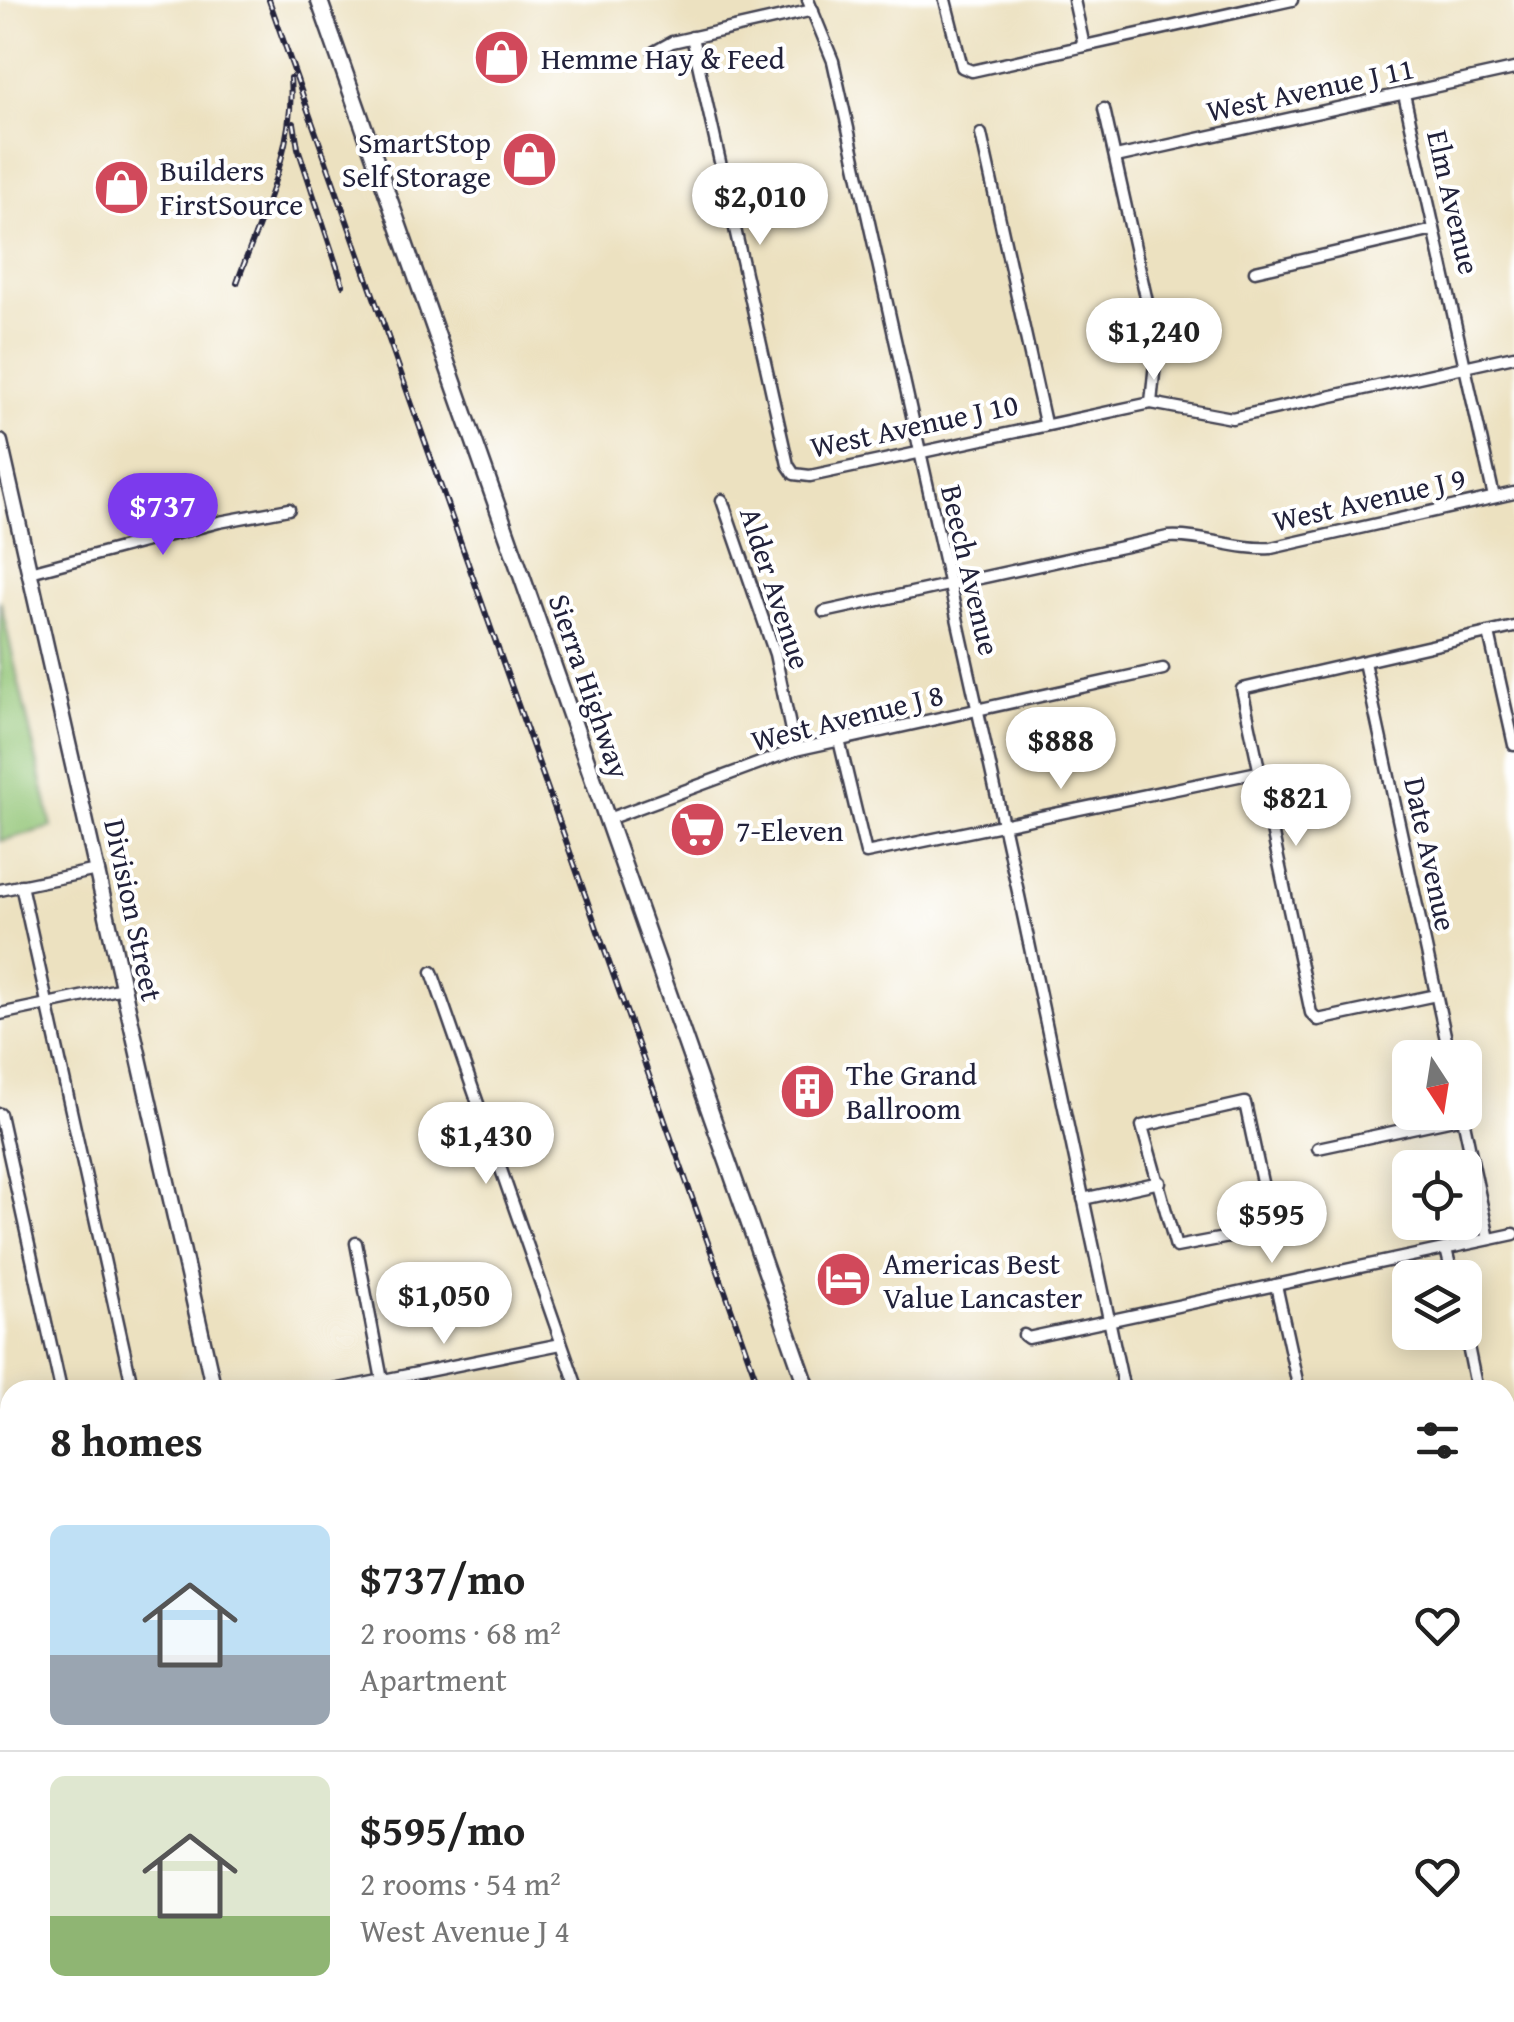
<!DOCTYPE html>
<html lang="en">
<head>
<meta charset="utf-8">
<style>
  :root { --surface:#fff; --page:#f2f2f2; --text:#222; --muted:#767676; --line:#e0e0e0; --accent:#7c3aed }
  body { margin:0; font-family:"Gentium Book Plus",serif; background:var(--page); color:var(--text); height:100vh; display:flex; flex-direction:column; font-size:38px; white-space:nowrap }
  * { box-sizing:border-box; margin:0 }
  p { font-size:32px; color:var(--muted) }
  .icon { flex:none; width:55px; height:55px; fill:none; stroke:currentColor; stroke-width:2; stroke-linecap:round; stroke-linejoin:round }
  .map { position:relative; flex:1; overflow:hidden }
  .drawer { position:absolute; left:0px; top:1380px; width:1515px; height:642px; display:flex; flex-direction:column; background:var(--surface); border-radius:30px 30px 0 0; box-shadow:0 5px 25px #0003 }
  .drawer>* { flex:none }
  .needle { width:65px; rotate:168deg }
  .fabs { position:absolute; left:1392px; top:1040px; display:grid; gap:20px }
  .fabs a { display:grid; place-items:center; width:90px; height:90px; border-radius:15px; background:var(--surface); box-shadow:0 5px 25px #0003; font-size:50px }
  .price { position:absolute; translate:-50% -85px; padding:0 22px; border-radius:35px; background:#fff; color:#222; font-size:32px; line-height:65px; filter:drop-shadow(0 2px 5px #0008) }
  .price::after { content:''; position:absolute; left:50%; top:60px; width:30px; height:22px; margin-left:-15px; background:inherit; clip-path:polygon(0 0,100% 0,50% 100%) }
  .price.selected { background:var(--accent); color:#fff }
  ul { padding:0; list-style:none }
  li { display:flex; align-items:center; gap:30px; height:250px; padding:0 50px }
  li+li { border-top:2px solid var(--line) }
  li span { display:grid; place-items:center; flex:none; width:280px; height:200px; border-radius:15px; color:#555 }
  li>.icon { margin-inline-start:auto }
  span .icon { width:120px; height:120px; fill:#fffc; stroke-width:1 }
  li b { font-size:42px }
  h2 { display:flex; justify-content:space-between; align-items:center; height:120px; padding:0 50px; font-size:42px }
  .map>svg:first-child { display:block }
</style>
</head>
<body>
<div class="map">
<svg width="1514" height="2022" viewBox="0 0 1514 2022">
  <rect width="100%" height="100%" fill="#fff"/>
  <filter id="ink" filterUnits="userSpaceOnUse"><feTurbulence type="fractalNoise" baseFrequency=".01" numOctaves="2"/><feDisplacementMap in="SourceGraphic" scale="20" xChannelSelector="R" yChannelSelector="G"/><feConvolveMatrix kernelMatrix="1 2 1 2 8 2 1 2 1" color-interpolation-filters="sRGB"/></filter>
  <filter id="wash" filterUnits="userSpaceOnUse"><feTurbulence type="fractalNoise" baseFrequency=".0048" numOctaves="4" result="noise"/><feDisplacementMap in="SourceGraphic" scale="40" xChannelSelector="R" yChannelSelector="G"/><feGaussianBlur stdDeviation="2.25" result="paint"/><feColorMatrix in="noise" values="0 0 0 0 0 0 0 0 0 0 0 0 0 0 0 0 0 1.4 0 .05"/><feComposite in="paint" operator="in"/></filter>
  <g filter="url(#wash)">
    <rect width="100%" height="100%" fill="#ece1c0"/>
    <path fill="#92c576" stroke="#5a7458" stroke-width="2.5" d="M0,600L52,827L0,841Z"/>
  </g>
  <g filter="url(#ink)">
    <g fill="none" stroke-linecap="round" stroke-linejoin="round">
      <defs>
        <g id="street">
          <path d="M808,0L833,61L1019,896L1124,1390"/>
          <path d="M945,0L962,67L972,71L1292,0"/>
          <path d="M1074,0L1084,46"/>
          <path d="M692,37L788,465L794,474L810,476L1151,403L1232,418L1514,356"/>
          <path d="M654,52L672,42L813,10"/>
          <path d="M1404,94L1494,497"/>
          <path d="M1104,109L1152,324L1156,353L1151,403"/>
          <path d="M981,134L1045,423"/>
          <path d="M1116,157L1514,69"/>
          <path d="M1255,271L1434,230"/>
          <path d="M722,500L775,654L795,750"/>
          <path d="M30,572L219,522L289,509"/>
          <path d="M824,612L1168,537C1203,535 1236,550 1271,548L1514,493"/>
          <path d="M1489,633L1514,745"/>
          <path d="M1364,662L1450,1058"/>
          <path d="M839,740L866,853L1258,772"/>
          <path d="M608,819L795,750L1163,669"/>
          <path d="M21,885L133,1390"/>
          <path d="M0,890L97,870"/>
          <path d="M432,972L578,1390"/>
          <path d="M1436,995L1318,1020L1311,1013L1242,689L1514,627"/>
          <path d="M0,1014L123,988"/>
          <path d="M1245,1103L1272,1229L1176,1247L1142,1126Z"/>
          <path d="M1462,1113L1489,1239"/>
          <path d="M0,1114L61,1390"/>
          <path d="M1318,1148L1463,1117"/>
          <path d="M1083,1199L1160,1182"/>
          <path d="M356,1243L382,1380"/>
          <path d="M1446,1249L1453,1278"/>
          <path d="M1276,1285L1299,1390"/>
          <path d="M1465,1332L1477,1390"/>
          <path d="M1024,1335L1028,1338L1514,1234"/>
          <path d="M334,1390L561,1344"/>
          <path d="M0,1460L10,1458"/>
          <path d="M1505,1518L1514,1559"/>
          <path d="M0,1796L10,1819"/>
          <path d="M57,2012L59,2022"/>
          <path d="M1271,2012L1274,2022"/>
          <path d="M1452,2012L1456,2022"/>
        </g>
        <g id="secondary">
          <path d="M0,442L214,1390"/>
          <path d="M352,2012L354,2022"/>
        </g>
        <g id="primary">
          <path d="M319,0L808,1390"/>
          <path d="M1505,1847L1514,1845"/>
          <path d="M1058,2012L1064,2022"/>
          <path d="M1084,2012L1089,2022"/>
          <path d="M1097,2012L1100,2022"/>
          <path d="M667,2022L677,2012"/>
          <path d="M739,2022L783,2012"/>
        </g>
      </defs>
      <use href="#street" stroke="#403f4f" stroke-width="15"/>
      <use href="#secondary" stroke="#403f4f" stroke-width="19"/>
      <use href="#primary" stroke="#403f4f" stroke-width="20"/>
      <use href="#street" stroke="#fff" stroke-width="10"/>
      <use href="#secondary" stroke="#fff" stroke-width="14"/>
      <use href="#primary" stroke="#fff" stroke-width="15"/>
      <defs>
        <g id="rail">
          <path d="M269,0L760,1390"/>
          <path d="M294,123L298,148L343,285"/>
          <path d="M237,283C260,218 296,148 290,78"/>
          <path d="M980,2012L983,2022"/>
        </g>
      </defs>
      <use href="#rail" stroke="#22223b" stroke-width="6"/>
      <use href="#rail" stroke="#fff" stroke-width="2.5" stroke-dasharray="8" stroke-linecap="butt"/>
    </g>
  </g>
  <defs>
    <symbol id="shop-disc" viewBox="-11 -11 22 22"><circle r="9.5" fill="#d1495b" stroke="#fff"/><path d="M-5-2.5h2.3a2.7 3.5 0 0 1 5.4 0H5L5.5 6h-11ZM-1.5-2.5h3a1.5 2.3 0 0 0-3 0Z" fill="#fff"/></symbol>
    <symbol id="supermarket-disc" viewBox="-11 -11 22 22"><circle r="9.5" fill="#d1495b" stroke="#fff"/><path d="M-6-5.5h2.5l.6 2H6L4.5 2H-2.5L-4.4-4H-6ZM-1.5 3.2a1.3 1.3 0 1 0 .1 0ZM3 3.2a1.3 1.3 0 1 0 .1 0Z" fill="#fff"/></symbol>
    <symbol id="building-disc" viewBox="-11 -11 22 22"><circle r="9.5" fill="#d1495b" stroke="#fff"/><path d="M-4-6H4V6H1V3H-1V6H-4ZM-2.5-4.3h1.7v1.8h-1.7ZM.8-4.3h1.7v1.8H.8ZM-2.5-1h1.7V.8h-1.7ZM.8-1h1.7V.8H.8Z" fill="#fff"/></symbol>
    <symbol id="hotel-disc" viewBox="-11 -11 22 22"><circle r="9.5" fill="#d1495b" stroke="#fff"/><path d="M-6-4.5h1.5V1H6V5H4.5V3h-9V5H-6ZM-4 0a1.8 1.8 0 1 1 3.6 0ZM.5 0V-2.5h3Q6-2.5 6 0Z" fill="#fff"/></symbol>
  </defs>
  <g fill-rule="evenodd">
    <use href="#shop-disc" x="470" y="26" width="63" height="63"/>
    <use href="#shop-disc" x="498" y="128" width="63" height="63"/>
    <use href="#shop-disc" x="90" y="156" width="63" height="63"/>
    <use href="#supermarket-disc" x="666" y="798" width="63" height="63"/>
    <use href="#building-disc" x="776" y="1060" width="63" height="63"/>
    <use href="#hotel-disc" x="812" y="1248" width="63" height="63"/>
  </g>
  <g text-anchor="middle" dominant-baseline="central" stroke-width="8" stroke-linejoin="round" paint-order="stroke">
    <g font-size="30" fill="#22223b" stroke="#fff" text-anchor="start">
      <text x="541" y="58">Hemme Hay &amp; Feed</text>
      <text x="491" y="142" text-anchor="end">SmartStop<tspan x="491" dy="34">Self Storage</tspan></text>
      <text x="160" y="170">Builders<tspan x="160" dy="34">FirstSource</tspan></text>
      <text x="736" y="830">7-Eleven</text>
      <text x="846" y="1074">The Grand<tspan x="846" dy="34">Ballroom</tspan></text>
      <text x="883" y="1263">Americas Best<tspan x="883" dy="34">Value Lancaster</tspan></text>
    </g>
    <g font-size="30" fill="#22223b" stroke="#fff">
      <text transform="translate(1310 89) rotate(-12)">West Avenue J 11</text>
      <text transform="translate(1454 202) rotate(77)">Elm Avenue</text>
      <text transform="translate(914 425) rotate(-12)">West Avenue J 10</text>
      <text transform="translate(1369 499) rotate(-13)">West Avenue J 9</text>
      <text transform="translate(971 570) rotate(77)">Beech Avenue</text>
      <text transform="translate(776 588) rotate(72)">Alder Avenue</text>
      <text transform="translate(590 686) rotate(71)">Sierra Highway</text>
      <text transform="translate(847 717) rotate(-14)">West Avenue J 8</text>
      <text transform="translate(1431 854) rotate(78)">Date Avenue</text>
      <text transform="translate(134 910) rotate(78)">Division Street</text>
    </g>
  </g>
</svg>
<div class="fabs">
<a><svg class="needle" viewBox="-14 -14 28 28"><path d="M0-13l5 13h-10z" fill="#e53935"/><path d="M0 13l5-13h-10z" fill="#767676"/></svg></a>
<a><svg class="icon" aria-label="locate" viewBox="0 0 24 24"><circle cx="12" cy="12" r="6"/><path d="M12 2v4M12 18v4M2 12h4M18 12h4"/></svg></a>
<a><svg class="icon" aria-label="layers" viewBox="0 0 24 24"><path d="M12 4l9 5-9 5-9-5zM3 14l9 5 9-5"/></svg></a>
</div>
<b class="price" style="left:760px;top:248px">$2,010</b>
<b class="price" style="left:1154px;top:383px">$1,240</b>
<b class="price selected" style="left:163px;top:558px">$737</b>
<b class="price" style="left:1061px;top:792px">$888</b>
<b class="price" style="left:1296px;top:849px">$821</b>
<b class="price" style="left:486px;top:1187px">$1,430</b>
<b class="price" style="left:1272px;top:1266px">$595</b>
<b class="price" style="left:444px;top:1347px">$1,050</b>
<section class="drawer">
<h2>8 homes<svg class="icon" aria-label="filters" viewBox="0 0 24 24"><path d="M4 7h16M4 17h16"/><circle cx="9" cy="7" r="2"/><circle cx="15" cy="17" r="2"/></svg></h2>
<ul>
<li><span style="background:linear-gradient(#bfe0f5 65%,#9aa5b1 0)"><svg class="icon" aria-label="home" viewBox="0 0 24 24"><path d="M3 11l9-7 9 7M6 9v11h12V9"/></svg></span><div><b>$737/mo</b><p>2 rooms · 68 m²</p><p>Apartment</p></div><svg class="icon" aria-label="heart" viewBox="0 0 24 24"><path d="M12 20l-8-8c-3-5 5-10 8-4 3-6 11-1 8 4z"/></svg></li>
<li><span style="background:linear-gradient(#dfe7d0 70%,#8fb573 0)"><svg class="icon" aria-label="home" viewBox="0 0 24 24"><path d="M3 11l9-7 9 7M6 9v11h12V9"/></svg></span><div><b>$595/mo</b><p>2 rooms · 54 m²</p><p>West Avenue J 4</p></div><svg class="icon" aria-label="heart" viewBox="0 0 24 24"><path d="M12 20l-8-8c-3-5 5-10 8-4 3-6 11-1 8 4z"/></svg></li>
</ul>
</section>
</div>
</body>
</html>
